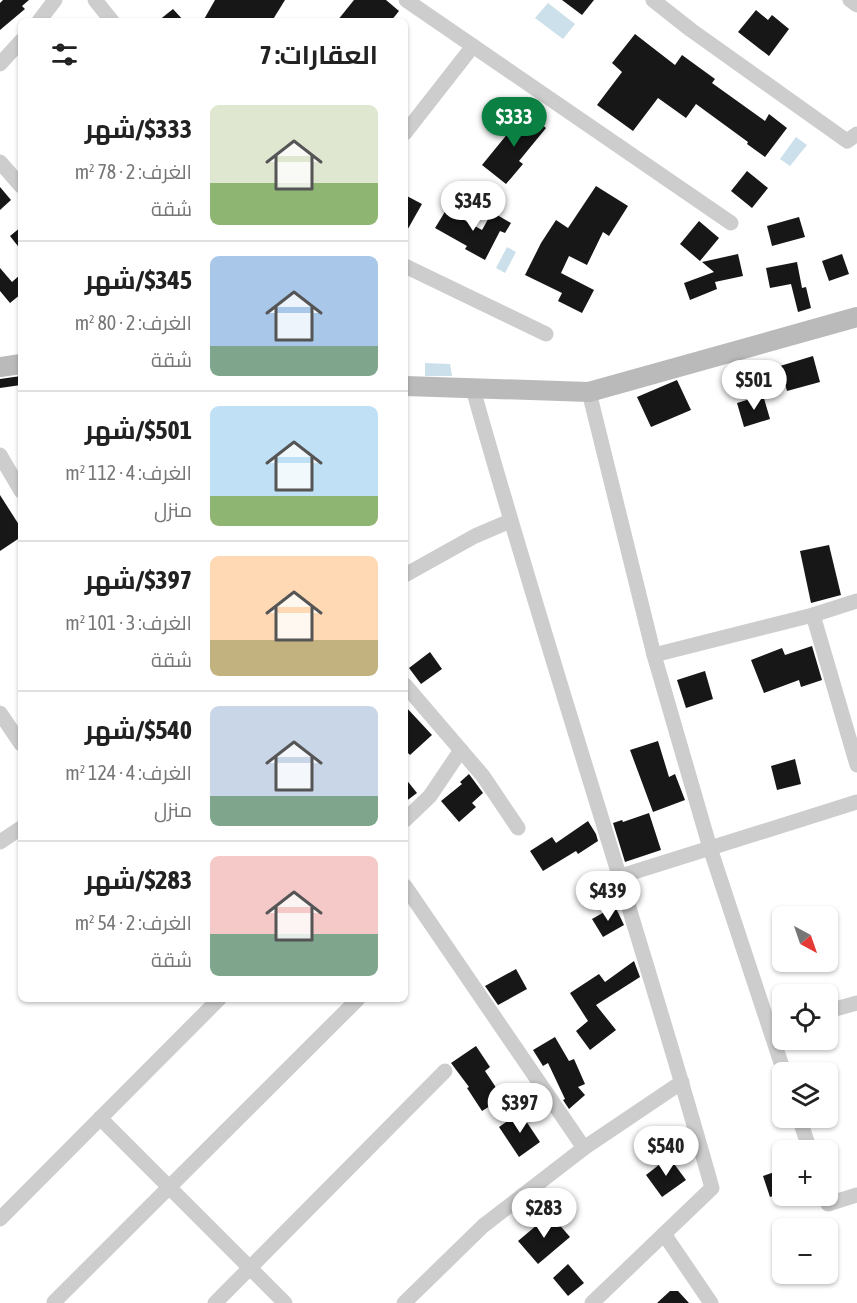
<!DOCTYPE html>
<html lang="ar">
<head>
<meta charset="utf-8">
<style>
  :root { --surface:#fff; --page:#f2f2f2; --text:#222; --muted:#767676; --line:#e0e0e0; --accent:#0b8043 }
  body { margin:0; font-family:"Asap Condensed",Cairo,sans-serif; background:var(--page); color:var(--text); direction:rtl; height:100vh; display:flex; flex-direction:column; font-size:22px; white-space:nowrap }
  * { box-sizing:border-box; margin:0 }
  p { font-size:20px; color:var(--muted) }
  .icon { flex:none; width:33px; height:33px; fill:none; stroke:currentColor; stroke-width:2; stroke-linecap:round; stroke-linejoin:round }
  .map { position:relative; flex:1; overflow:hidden; direction:ltr }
  .drawer { position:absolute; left:18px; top:18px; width:390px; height:984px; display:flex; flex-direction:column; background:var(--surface); border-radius:9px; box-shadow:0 2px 4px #0004; direction:rtl }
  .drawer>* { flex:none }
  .needle { width:39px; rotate:140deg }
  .buttons { position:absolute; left:772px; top:906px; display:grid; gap:12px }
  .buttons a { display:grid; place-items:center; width:66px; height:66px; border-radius:9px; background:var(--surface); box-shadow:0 2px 4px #0004; font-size:30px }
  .price { position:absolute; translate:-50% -51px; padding:0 14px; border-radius:21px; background:#fff; color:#222; font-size:20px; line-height:39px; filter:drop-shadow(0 2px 3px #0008) }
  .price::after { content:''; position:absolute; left:50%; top:36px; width:18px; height:14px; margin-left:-9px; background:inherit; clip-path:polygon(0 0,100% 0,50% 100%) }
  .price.current { background:var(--accent); color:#fff }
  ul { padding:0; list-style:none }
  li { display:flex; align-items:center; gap:18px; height:150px; padding:0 30px }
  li+li { border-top:2px solid var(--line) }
  li span { display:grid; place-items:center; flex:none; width:168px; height:120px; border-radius:9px; color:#555 }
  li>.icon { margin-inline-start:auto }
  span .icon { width:72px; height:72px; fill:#fffc; stroke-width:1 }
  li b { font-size:26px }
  h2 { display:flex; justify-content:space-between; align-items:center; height:72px; padding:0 30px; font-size:26px }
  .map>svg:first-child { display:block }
</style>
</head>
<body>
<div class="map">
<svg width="857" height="1303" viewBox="0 0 857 1303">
  <rect width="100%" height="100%" fill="#fff"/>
  <g fill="#cbe0eb">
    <path d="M548,3L575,24L563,39L535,18Z"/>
    <path d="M796,137L807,145L790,166L780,159Z"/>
    <path d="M507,247L516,252L505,273L496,268Z"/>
    <path d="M425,363L450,364L452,376H425Z"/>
  </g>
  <g fill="#171717">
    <path d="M3,0H29L22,6L25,9L0,30V3Z"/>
    <path d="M215,0H285L272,21H203Z"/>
    <path d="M354,0H386L399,11L391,21H337Z"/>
    <path d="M562,0H594L582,15Z"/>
    <path d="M173,9L184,21H158Z"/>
    <path d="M756,10L768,20L772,15L789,29L769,56L738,32Z"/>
    <path d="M635,34L675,65L682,55L715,79L712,83L765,121L769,114L787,128L765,157L747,144L748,142L696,104L686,118L658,98L633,131L597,105L622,72L612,63Z"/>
    <path d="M526,111L546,128L519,161L523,164L506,184L482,165Z"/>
    <path d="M747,171L768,188L752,208L731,191Z"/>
    <path d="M596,186L628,206L609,236L603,232L587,265L569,256L561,273L594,290L582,313L558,301L562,293L525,275L541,243L556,220L568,228Z"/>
    <path d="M0,187L11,200L0,210Z"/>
    <path d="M405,195L422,204L405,234Z"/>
    <path d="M446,210L482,230L492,212L511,223L505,233L500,231L485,260L465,249L467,246L435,228Z"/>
    <path d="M799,217L805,237L772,246L767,226Z"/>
    <path d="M699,221L719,238L700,261L680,244Z"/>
    <path d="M21,227V250L10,236Z"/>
    <path d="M738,254L743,276L715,282L717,289L690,300L684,283L714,272L702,262Z"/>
    <path d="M842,254L849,274L829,281L822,261Z"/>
    <path d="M797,262L802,288L806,287L811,308L798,312L791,284L770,288L766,268Z"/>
    <path d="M0,268L12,282L21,274V294L10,303L0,291Z"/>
    <path d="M813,356L820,382L787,391L780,366Z"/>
    <path d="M21,376V385L0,388V379Z"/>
    <path d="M677,380L691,410L651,427L637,397Z"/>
    <path d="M763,395L770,419L744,427L737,403Z"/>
    <path d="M0,495L21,528V537L0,551Z"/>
    <path d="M829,545L841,595L811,603L800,551Z"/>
    <path d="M812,646L822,680L801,687L799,680L764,693L751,660L782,648L785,655Z"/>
    <path d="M430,652L442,669L421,684L409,668Z"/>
    <path d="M705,671L713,699L686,708L677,680Z"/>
    <path d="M405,706L432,735L410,755L405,750Z"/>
    <path d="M658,741L669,777L675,774L685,800L653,812L630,750Z"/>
    <path d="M795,759L801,784L777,790L771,766Z"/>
    <path d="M469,774L483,793L472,803L476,807L459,822L441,801L462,784L460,782Z"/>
    <path d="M405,778L417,793L405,802Z"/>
    <path d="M649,813L661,850L625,862L613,823L622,820L623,822Z"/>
    <path d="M588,821L596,834L598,841L578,854L576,851L543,871L530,851L552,837L556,843Z"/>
    <path d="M615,906L624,925L603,937L592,919Z"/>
    <path d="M634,961L640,977L596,1005L616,1030L590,1050L576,1031L588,1021L570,993L599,974L605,982Z"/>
    <path d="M516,969L527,989L498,1005L485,986Z"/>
    <path d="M555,1037L569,1061L574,1059L585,1084L578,1087L585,1095L569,1109L563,1100L565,1099L548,1063L543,1066L533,1050Z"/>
    <path d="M476,1046L490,1067L485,1071L503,1098L482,1111L467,1088L469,1087L451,1063Z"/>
    <path d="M520,1112L540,1142L519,1157L499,1127Z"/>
    <path d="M669,1157L686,1180L662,1197L646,1175Z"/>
    <path d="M783,1169V1193L770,1197L763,1176Z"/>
    <path d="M550,1214L570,1237L538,1264L518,1241Z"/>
    <path d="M568,1264L584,1283L568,1296L553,1278Z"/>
    <path d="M670,1291H678L689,1303H657Z"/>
  </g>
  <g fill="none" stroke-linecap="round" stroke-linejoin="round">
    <g stroke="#cdcdcd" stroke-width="15">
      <path d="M95,0L112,21"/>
      <path d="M406,0L731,223"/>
      <path d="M653,0L691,30L847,141L857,134"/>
      <path d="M850,0L857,5"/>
      <path d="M39,21L55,0"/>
      <path d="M0,64L21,41"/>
      <path d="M405,133L473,46"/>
      <path d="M0,162L21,186"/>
      <path d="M405,266L546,334"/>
      <path d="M473,389C548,657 637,921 712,1188L592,1303"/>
      <path d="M589,392L654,655L710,848L784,1072"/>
      <path d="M0,455L21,491"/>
      <path d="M405,575L475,536L510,521"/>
      <path d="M813,615L857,765"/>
      <path d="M654,655L813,615L857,601"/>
      <path d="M405,685L483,776L518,828"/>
      <path d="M0,713L21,744"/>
      <path d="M405,820L430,796L461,750"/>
      <path d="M0,842L21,828"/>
      <path d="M621,876L857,802"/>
      <path d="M405,886L584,1148"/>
      <path d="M828,1011L857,1003"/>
      <path d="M100,1118L285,1303"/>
      <path d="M799,1118L810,1150"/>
      <path d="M825,1196L828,1204L857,1195"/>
      <path d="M0,1219L219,999"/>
      <path d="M664,1234L711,1303"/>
      <path d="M54,1302L358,999"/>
      <path d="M215,1303L445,1071"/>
      <path d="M404,1303L483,1226L584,1148L682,1082"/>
    </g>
    <g stroke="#bababa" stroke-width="20">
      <path d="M0,367L21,364"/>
      <path d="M405,386L589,392L857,317"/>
    </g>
  </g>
</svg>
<div class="buttons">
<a><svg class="needle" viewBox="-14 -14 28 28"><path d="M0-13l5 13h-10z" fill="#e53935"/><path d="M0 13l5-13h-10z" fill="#767676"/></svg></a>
<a><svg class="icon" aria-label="locate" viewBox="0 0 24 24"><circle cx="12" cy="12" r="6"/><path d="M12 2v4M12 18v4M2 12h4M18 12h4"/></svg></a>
<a><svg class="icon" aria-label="layers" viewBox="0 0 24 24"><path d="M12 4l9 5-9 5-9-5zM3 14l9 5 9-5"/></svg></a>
<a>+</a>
<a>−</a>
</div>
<b class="price current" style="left:514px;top:148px">$333</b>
<b class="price" style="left:473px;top:232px">$345</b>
<b class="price" style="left:754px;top:411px">$501</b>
<b class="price" style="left:608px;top:922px">$439</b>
<b class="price" style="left:520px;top:1134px">$397</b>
<b class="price" style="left:666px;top:1177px">$540</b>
<b class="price" style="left:544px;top:1239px">$283</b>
<section class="drawer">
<h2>العقارات: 7<svg class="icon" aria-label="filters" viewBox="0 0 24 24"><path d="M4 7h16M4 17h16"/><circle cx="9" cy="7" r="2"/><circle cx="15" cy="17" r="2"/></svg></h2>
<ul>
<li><span style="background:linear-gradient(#dfe7d0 65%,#8fb573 0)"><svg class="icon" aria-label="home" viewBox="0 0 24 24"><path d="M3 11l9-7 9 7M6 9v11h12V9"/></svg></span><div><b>$333/شهر</b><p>الغرف: 2 · 78 m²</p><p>شقة</p></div></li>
<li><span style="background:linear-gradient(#a9c7e8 75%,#7fa58c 0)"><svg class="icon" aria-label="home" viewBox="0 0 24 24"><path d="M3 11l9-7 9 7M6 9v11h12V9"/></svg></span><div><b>$345/شهر</b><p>الغرف: 2 · 80 m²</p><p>شقة</p></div></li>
<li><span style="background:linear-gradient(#bfe0f5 75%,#8fb573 0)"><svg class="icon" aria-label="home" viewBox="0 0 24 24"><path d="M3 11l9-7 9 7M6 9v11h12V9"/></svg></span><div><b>$501/شهر</b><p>الغرف: 4 · 112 m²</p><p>منزل</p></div></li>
<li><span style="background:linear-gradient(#ffd9b3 70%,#c2b280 0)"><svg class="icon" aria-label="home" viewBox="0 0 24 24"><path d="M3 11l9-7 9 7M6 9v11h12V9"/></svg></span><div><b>$397/شهر</b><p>الغرف: 3 · 101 m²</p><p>شقة</p></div></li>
<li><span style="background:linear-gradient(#c9d6e8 75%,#7fa58c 0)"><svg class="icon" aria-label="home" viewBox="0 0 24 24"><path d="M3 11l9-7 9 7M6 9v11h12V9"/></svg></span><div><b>$540/شهر</b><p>الغرف: 4 · 124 m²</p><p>منزل</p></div></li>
<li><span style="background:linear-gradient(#f6c9c9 65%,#7fa58c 0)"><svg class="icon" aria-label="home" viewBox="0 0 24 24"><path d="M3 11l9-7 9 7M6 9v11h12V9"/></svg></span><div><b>$283/شهر</b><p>الغرف: 2 · 54 m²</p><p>شقة</p></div></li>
</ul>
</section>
</div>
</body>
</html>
